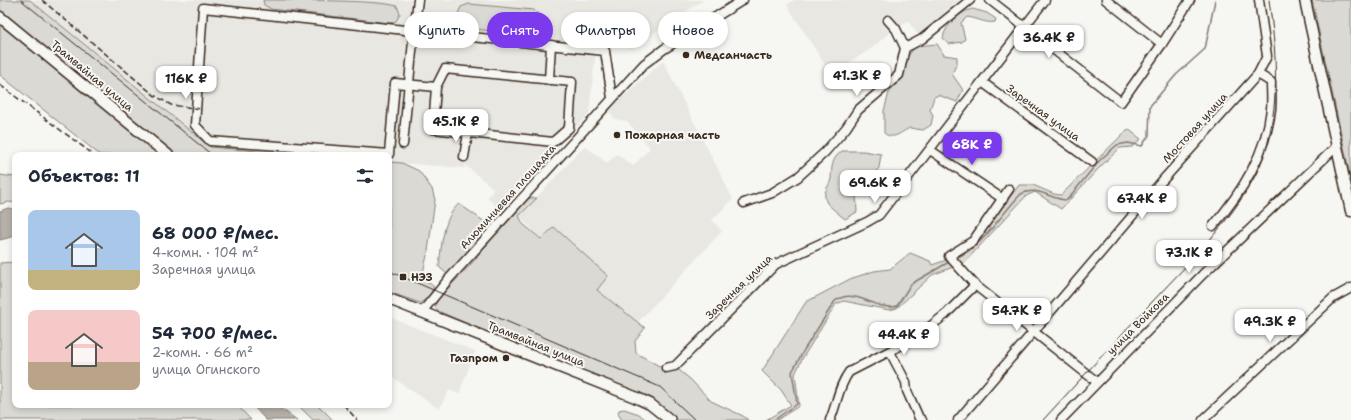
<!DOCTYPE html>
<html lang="ru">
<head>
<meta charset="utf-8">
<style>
  :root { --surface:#fff; --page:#f6f6f7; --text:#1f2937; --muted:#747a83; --accent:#7c3aed }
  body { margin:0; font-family:"Shantell Sans",sans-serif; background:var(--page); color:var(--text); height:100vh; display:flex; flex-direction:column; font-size:15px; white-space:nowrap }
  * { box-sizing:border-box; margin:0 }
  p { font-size:13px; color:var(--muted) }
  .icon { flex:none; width:22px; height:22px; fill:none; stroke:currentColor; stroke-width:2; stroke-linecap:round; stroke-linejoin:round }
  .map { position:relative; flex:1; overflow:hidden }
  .sheet { position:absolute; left:12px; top:152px; width:380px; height:256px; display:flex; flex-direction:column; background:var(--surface); border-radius:8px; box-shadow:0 2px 6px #0003 }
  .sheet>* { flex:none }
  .guide { position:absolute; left:404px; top:12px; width:380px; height:36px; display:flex; gap:8px }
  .price { position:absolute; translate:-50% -34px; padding:0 9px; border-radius:8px; background:#fff; color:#222; font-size:13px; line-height:26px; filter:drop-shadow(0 1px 2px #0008) }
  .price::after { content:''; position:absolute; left:50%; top:24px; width:12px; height:9px; margin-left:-6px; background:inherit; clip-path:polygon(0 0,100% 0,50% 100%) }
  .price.selected { background:var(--accent); color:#fff }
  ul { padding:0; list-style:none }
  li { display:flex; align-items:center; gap:12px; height:100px; padding:0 16px }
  li span { display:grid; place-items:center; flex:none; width:112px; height:80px; border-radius:8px; color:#555 }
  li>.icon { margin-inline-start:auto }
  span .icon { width:48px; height:48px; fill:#fffc; stroke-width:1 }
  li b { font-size:17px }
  h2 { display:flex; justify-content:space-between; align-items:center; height:48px; padding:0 16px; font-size:17px }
  .chip { padding:0 14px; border-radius:18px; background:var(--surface); box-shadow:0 2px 6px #0003; font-size:14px; line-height:36px }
  .chip.selected { background:var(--accent); color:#fff }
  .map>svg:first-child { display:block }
</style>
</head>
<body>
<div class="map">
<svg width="1351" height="420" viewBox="0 0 1351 420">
  <rect width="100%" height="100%" fill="#f6f6f2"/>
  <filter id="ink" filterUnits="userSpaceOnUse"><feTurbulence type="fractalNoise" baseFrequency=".025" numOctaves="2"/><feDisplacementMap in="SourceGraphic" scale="8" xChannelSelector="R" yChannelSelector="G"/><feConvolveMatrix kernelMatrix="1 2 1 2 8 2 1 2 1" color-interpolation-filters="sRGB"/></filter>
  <g filter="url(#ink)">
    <g fill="#e8e7e2">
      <path d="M30,0H703L632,48L597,37L589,114L499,208L487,198L494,189L465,165L464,168L389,162V155H302L210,147Z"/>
      <path d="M794,0H959L919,36L908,21L890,32L872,48L831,74L787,5Z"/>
      <path d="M663,61L733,199L712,220L722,231L638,322L597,290L608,276L554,227L541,239L519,216L585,146L607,163L617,154L633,166L650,148L627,121L615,119L608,110Z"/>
      <path d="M389,317L475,351L459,394L449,390L439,409L389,375Z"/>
    </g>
    <g fill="#dad9d3" stroke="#8a8278">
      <path d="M0,0H30L210,147L302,155H176L0,12Z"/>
      <path d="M263,0C289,0 378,0 397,6L400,14L396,21L390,23L271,9L264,5Z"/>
      <path d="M1312,0H1351V179Z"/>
      <path d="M469,4L534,10L543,20V28L532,36L467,28L459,21L457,16L461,7Z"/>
      <path d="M973,9L987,13L996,19L995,22C986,24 977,18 967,17L961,23L965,39L962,42L949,44L943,39C944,26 960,11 973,9Z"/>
      <path d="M0,24L100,106L112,112L160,155H100L0,75Z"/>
      <path d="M937,44L944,55L957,57V63L952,74L963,90L957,102L938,95L934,97L930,110L933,115L931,125L923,130L910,128C900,132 894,141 884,133V111L890,89L903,76L907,57L916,46Z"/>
      <path d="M1128,129L1141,139L1132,147L1120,148L1100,167L1061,209L1035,192L1026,196L964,263L932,275L897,308L889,310L844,301L836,304L802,359L795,374L799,406L777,420H766L791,405L781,390L762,371L806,302L850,279L874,271L890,269L910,253L930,261L932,265L958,256L980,237L1019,185H1033L1054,194L1061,195Z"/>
      <path d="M842,151H863L881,154L879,168L856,196L857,212L845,219C842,217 828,205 827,203C821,193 829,187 831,179C832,167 831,159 842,151Z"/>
      <path d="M389,162L402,163L419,171L432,189L435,200L428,251L422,277L434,287L428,298L420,303L389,292Z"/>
      <path d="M0,175L15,177V203L9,202L0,204Z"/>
      <path d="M529,198H537L519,216L523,224L541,239L554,227L608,276L597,290L645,328L635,341L636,353L661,367L669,362L690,379L711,401L743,416L748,420H674L572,368L438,311L435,307L437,300L473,262L483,249Z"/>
      <path d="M459,204L485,222C485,244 462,260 447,274L439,267C441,249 443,216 459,204Z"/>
      <path d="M15,262V405H237L251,420H0V263Z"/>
      <path d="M298,405H318L333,420H313Z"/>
      <path d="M624,409L639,414L646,420H622L618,414L619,410Z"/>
    </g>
    <g fill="#b6b0a9" stroke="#857a71">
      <path d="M8,208L15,209V236L0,240V211Z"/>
      <path d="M252,405H276L297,420H266Z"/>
    </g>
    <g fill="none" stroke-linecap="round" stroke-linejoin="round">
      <g stroke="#857a71" stroke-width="1.5">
        <path d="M956,258C984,246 1000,215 1021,194C1037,185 1051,200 1067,200L1099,161L1117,145L1128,143L1142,146L1149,135L1150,106L1176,75L1205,49L1215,0"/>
        <path d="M774,420L797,404L792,372L804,350L835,301C856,286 875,312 897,306L911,284L949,262"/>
      </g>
      <defs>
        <g id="minor">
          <path d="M418,0L414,31L605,51L612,98"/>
          <path d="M990,0L1121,102L1162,44L1190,0"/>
          <path d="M1106,0L1162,44"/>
          <path d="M888,20L896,29L905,48"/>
          <path d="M549,80L551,45"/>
          <path d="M982,82L1092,162"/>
          <path d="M403,144L414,31L203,8L195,125L210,141L389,154L395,83L436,87L433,129L553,142L569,128L572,82L445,69L436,87"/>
          <path d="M930,150L1003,199"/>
          <path d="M464,157L468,133"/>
          <path d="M1009,189L973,241L949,256L975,285L1097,382"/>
          <path d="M744,203L772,193L798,177L825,152L846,128L858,110L899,75L905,48L922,39L970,0"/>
          <path d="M1213,226C1242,192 1266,154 1271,109C1272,100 1271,91 1271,82L1258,74"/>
          <path d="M422,312L447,281L644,64L664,49L743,0"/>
          <path d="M890,352L906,382L907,391L919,418L922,420"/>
          <path d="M666,368L675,366L776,264L867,222L879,215L1045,0"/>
          <path d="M830,420C837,404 838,387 849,372L917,337L946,314L975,285"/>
          <path d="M958,420L1162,181L1258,74L1267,56L1259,0"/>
          <path d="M1061,420L1203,274L1337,146"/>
          <path d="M1203,420L1333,298L1351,288"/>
        </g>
        <g id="major">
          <path d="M1305,0L1351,211"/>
          <path d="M0,17L168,155"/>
          <path d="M389,299L635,397L650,404L670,420"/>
        </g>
      </defs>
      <use href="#minor" stroke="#3b2a1e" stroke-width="11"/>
      <use href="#major" stroke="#3b2a1e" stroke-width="13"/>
      <use href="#minor" stroke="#f6f6f2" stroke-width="8"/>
      <use href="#major" stroke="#f6f6f2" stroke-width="10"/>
      <g stroke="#3b2a1e" stroke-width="1">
        <path d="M21,0L212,155"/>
        <path d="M389,271L660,387L695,420"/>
        <path d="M1043,420C1080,380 1116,340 1153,301C1192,259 1252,202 1267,146C1280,95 1276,52 1269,0"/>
      </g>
      <g stroke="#3b2a1e" stroke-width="1.5" stroke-dasharray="6 3" stroke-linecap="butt">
        <path d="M42,0L154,95L171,105L201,109"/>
        <path d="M0,85L94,155"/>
        <path d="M344,405L357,420"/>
      </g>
    </g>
  </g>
  <g fill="#3b2a1e" stroke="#f6f6f2" stroke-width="1.5">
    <circle cx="686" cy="55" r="4"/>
    <circle cx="617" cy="135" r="4"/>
    <rect x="399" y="273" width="8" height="8" rx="2"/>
    <circle cx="506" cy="358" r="4"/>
  </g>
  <g text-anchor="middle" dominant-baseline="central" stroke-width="4" stroke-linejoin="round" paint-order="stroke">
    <g font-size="11" font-weight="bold" fill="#3b2a1e" stroke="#f6f6f2" text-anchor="start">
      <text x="694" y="55">Медсанчасть</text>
      <text x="625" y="135">Пожарная часть</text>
      <text x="411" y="277">НЭЗ</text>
      <text x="498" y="358" text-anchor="end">Газпром</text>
    </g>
    <g font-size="11" fill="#3b2a1e" stroke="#f6f6f2">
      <text transform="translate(92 76) rotate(40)">Трамвайная улица</text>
      <text transform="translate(1043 113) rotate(36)">Заречная улица</text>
      <text transform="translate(1195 128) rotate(-48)">Мостовая улица</text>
      <text transform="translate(508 197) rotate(-48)">Алюминиевая площадка</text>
      <text transform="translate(739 287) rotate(-44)">Заречная улица</text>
      <text transform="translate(1138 324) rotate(-45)">улица Войкова</text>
      <text transform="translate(536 344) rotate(22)">Трамвайная улица</text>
    </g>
  </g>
</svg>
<b class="price" style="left:1049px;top:59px">36.4K ₽</b>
<b class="price" style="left:857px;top:97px">41.3K ₽</b>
<b class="price" style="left:186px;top:100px">116K ₽</b>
<b class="price" style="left:456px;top:143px">45.1K ₽</b>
<b class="price selected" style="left:972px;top:166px">68K ₽</b>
<b class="price" style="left:875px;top:204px">69.6K ₽</b>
<b class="price" style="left:1142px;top:220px">67.4K ₽</b>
<b class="price" style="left:1189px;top:274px">73.1K ₽</b>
<b class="price" style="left:1017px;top:332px">54.7K ₽</b>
<b class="price" style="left:1270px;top:343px">49.3K ₽</b>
<b class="price" style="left:904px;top:356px">44.4K ₽</b>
<div class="guide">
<a class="chip">Купить</a>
<a class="chip selected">Снять</a>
<a class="chip">Фильтры</a>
<a class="chip">Новое</a>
</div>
<section class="sheet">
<h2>Объектов: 11<svg class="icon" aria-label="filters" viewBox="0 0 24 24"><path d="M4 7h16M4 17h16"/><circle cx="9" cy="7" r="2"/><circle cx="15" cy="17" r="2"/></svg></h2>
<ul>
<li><span style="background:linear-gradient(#a9c7e8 75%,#c2b280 0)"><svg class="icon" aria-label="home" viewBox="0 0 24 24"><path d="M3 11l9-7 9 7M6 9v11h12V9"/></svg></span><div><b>68 000 ₽/мес.</b><p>4-комн. · 104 m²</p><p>Заречная улица</p></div></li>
<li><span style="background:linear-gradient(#f6c9c9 65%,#b9a48a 0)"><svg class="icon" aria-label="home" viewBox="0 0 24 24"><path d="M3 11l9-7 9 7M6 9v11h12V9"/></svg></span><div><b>54 700 ₽/мес.</b><p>2-комн. · 66 m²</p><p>улица Огинского</p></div></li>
</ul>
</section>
</div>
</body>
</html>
